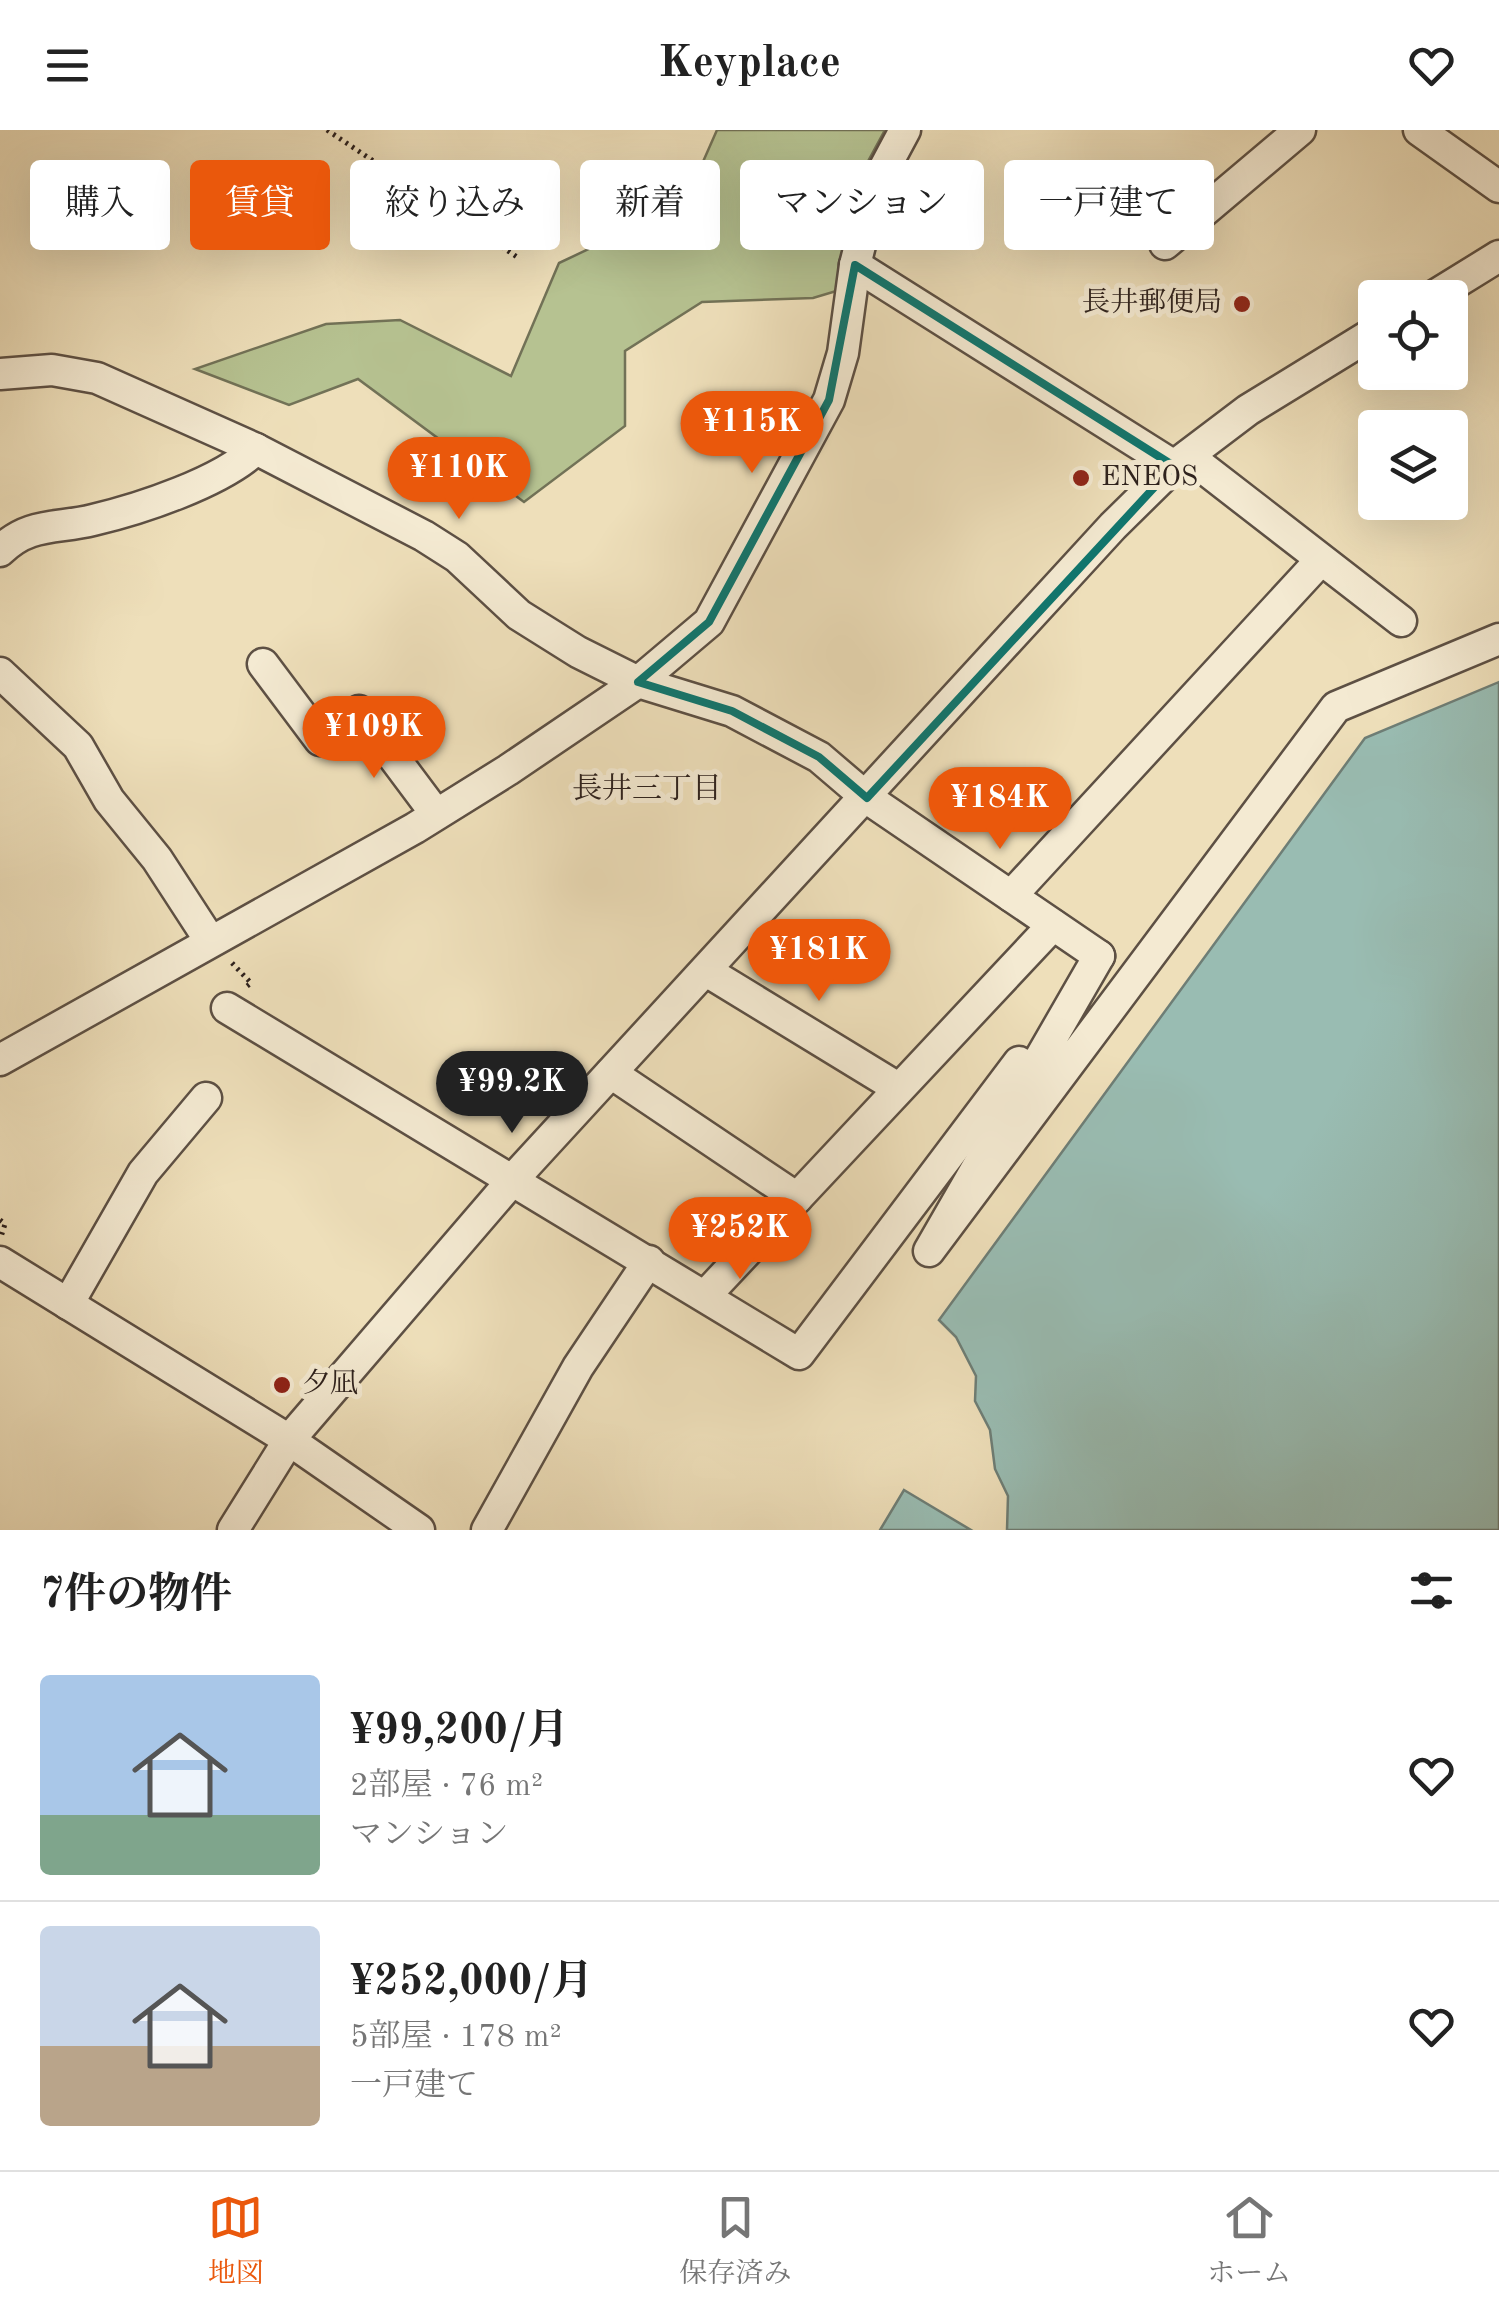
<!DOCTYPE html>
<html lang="ja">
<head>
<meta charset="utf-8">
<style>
  :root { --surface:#fff; --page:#f2f2f2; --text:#222; --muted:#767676; --line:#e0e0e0; --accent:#ea580c }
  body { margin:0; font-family:"Old Standard TT","Noto Serif JP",serif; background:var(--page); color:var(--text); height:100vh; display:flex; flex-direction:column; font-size:38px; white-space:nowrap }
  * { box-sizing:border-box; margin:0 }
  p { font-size:32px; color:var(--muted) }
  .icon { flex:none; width:55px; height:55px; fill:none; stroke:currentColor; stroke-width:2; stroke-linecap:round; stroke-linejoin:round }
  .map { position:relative; height:1400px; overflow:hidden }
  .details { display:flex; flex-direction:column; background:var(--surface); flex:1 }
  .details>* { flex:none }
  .guide { position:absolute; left:30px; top:30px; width:1440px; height:90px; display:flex; gap:20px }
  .fabs { position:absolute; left:1358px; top:150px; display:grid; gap:20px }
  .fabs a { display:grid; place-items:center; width:110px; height:110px; border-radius:10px; background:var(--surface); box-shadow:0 10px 40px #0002; font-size:50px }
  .price { position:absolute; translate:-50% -85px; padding:0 22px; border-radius:35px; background:var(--accent); color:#fff; font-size:32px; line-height:65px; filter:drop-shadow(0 2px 5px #0008) }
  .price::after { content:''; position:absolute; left:50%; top:60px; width:30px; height:22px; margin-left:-15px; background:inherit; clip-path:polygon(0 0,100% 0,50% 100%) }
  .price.selected { background:#222; color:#fff }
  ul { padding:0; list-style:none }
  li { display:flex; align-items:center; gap:30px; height:250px; padding:0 40px }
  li+li { border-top:2px solid var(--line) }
  li span { display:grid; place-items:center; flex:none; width:280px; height:200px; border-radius:10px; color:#555 }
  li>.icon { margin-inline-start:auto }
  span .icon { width:120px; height:120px; fill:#fffc; stroke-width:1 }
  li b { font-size:42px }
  h2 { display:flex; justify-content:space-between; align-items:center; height:120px; padding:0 40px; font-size:42px }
  .pill { padding:0 35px; border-radius:10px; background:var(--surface); box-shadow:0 10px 40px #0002; font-size:35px; line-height:90px }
  .pill.selected { background:var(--accent); color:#fff }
  header { display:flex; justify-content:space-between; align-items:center; height:130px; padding:0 40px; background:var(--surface); font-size:45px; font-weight:700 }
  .dock { display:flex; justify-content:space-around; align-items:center; height:140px; border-top:2px solid var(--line); background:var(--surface); font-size:28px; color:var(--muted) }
  .dock a { display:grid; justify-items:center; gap:5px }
  .dock .selected { color:var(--accent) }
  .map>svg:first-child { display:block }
</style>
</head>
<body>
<header><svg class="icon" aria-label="menu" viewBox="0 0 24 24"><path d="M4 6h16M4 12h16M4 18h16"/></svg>Keyplace<svg class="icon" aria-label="heart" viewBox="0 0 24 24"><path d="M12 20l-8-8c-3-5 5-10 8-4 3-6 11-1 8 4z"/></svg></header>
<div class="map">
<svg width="1499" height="1400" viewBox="0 0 1499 1400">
  <rect width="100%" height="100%" fill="#eedfba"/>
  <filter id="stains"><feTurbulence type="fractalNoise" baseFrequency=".002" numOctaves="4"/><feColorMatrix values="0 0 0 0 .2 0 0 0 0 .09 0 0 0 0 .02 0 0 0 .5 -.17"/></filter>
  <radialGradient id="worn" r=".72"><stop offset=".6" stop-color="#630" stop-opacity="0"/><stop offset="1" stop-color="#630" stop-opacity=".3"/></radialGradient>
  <path fill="#b6c291" stroke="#727257" stroke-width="2.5" d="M717,0H885L866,35L863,153L813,168L702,172L625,221V296L524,372L358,249L289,275L195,239L326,194L400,190L511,246L559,133L629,100L691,59Z"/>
  <g fill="#99bcb2" stroke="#6e7e76" stroke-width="2.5">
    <path d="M1499,552V1400H1007L1008,1366L995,1339L990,1300L975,1271L976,1246L956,1207L939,1190L1365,608Z"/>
    <path d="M904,1360L971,1400H880Z"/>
  </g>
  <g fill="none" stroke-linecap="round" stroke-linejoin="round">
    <defs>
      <g id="minor">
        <path d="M1419,0L1499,57"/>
        <path d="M1165,114L1300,0"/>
        <path d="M855,135L1174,336"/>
        <path d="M1431,168L1499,126"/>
        <path d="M0,244L52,240L97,248L256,319L424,406L457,427L519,485L578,522L638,552L732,581L819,627L867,668L1099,826"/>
        <path d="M1188,326L1401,491"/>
        <path d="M0,421C29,392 57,399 93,390C140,379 222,352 256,319"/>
        <path d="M263,534L320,610L359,581L436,684"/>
        <path d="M0,543L78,616L109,670L157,729L209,809"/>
        <path d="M1011,766L1319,432"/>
        <path d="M1099,826L929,1121L1336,577L1499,509"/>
        <path d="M708,842L898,958"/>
        <path d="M227,878L799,1224L1019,932"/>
        <path d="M0,930L415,698L508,640L638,552L709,492L829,270L843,223L855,135L875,56L905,0"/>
        <path d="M611,943L797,1068"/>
        <path d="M0,1132L289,1310L419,1400"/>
        <path d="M705,1166L1053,795"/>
        <path d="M68,1174L143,1043L206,968"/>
        <path d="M233,1400L289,1310L516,1046L1113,396L1174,336L1248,280L1375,202"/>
        <path d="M487,1400L578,1237L649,1131"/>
      </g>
    </defs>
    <use href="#minor" stroke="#5d5044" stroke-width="35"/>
    <g stroke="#2d211d" stroke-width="5" stroke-dasharray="2.5 5" stroke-linecap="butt">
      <path d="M327,0L517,127"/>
      <path d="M232,833L251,853L246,857"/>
      <path d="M0,1090L5,1094L1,1107"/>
    </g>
    <use href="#minor" stroke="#f4ead2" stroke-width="30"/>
  </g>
  <path fill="none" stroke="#0f766e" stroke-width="8" stroke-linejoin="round" d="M855,135L1174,336L867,668L819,627L732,581L638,552L709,492L829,270Z"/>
  <g fill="#8f2418" stroke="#f4ead2" stroke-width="4">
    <circle cx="1242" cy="174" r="10"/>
    <circle cx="1081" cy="348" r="10"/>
    <circle cx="282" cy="1255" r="10"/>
  </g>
  <g text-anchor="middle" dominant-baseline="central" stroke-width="10" stroke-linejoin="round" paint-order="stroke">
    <g font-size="28" fill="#2d211d" stroke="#f4ead2" text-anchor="start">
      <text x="1222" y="174" text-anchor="end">長井郵便局</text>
      <text x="1101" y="348">ENEOS</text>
      <text x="302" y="1255">夕凪</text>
    </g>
    <g font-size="30" fill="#2d211d" stroke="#f4ead2">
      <text x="647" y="660">長井三丁目</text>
    </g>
  </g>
  <rect width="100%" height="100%" filter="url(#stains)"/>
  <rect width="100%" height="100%" fill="url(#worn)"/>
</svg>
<div class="fabs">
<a><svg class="icon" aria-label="locate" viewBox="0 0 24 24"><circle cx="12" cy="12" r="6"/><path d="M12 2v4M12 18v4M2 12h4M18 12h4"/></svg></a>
<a><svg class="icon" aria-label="layers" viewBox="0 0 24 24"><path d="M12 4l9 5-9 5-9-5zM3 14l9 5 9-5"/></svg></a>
</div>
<b class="price" style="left:752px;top:346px">¥115K</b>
<b class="price" style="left:459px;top:392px">¥110K</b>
<b class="price" style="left:374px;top:651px">¥109K</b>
<b class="price" style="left:1000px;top:722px">¥184K</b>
<b class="price" style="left:819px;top:874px">¥181K</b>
<b class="price selected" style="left:512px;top:1006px">¥99.2K</b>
<b class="price" style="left:740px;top:1152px">¥252K</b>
<div class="guide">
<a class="pill">購入</a>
<a class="pill selected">賃貸</a>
<a class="pill">絞り込み</a>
<a class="pill">新着</a>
<a class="pill">マンション</a>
<a class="pill">一戸建て</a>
</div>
</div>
<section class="details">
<h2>7件の物件<svg class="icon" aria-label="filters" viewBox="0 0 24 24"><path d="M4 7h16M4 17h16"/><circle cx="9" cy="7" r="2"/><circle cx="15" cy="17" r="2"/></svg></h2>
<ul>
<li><span style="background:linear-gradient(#a9c7e8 70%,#7fa58c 0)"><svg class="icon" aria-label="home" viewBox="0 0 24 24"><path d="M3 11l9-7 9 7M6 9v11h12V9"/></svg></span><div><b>¥99,200/月</b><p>2部屋 · 76 m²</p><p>マンション</p></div><svg class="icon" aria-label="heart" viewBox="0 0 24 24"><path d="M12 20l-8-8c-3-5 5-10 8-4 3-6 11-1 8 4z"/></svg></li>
<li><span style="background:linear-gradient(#c9d6e8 60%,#b9a48a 0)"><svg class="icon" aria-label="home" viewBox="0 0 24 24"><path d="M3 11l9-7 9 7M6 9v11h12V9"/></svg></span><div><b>¥252,000/月</b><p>5部屋 · 178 m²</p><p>一戸建て</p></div><svg class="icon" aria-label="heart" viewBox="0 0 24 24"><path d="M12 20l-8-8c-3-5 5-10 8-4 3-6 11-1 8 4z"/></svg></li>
</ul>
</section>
<nav class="dock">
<a class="selected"><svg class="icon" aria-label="map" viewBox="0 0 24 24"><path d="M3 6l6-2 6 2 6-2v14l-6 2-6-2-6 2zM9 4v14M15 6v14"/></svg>地図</a>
<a><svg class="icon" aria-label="saved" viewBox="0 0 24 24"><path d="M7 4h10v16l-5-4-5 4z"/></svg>保存済み</a>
<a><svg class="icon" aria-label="home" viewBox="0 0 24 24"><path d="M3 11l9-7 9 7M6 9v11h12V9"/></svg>ホーム</a>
</nav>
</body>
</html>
